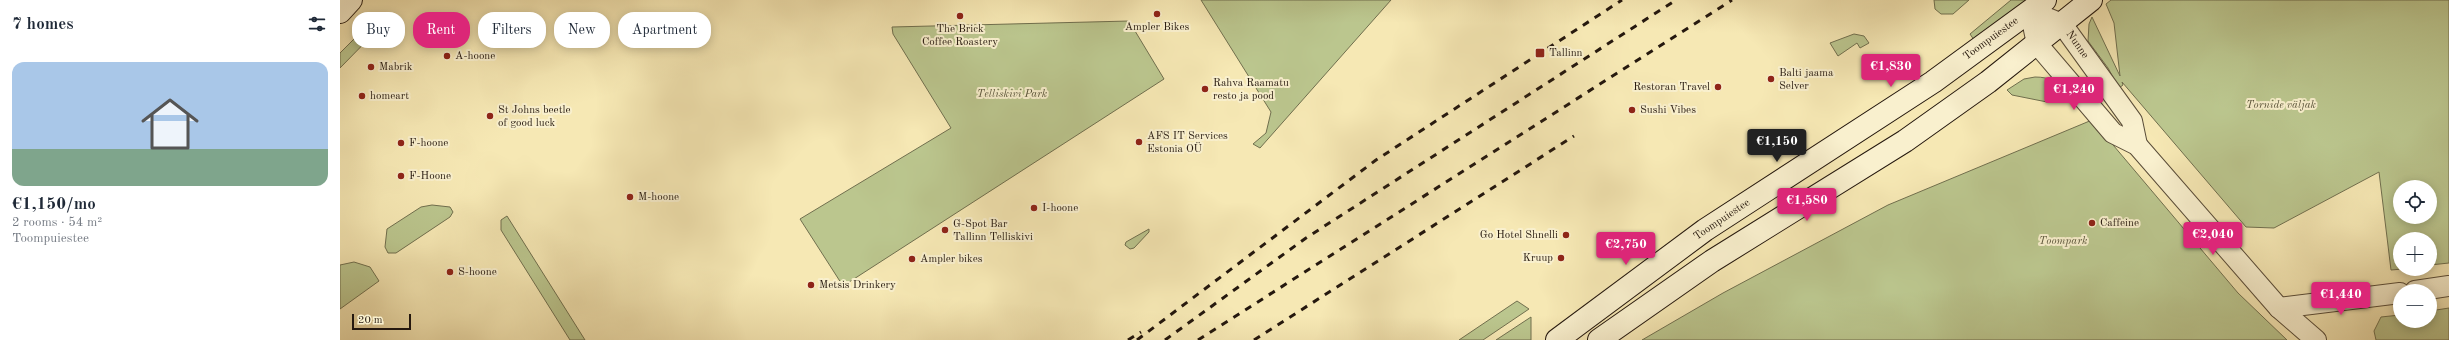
<!DOCTYPE html>
<html lang="en">
<head>
<meta charset="utf-8">
<style>
  :root { --surface:#fff; --page:#f2f2f3; --text:#1f2937; --muted:#747a83; --accent:#db2777 }
  body { margin:0; font-family:"Old Standard TT",serif; background:var(--page); color:var(--text); height:100vh; display:flex; flex-direction:column; font-size:15px; white-space:nowrap }
  * { box-sizing:border-box; margin:0 }
  p { font-size:13px; color:var(--muted) }
  .icon { flex:none; width:22px; height:22px; fill:none; stroke:currentColor; stroke-width:2; stroke-linecap:round; stroke-linejoin:round }
  .map { position:relative; flex:1; overflow:hidden }
  .panel { display:flex; flex-direction:column; background:var(--surface); width:340px }
  .panel>* { flex:none }
  .guide { position:absolute; left:12px; top:12px; width:380px; height:36px; display:flex; gap:8px }
  .fabs { position:absolute; left:2053px; top:180px; display:grid; gap:8px }
  .fabs a { display:grid; place-items:center; width:44px; height:44px; border-radius:50%; background:var(--surface); box-shadow:0 2px 10px #0003; font-size:20px }
  .scale { position:absolute; left:12px; bottom:10px; width:59px; box-sizing:border-box; padding-left:4px; border:2px solid #25180e; border-top:0; font-size:11px; line-height:14px; white-space:nowrap; color:#25180e; -webkit-text-stroke:3px #f9f0ce; paint-order:stroke }
  .price { position:absolute; translate:-50% -34px; padding:0 9px; border-radius:4px; background:var(--accent); color:#fff; font-size:13px; line-height:26px; filter:drop-shadow(0 1px 2px #0008) }
  .price::after { content:''; position:absolute; left:50%; top:24px; width:12px; height:9px; margin-left:-6px; background:inherit; clip-path:polygon(0 0,100% 0,50% 100%) }
  .price.on { background:#222; color:#fff }
  ul { padding:0; list-style:none }
  li { display:grid; align-content:center; gap:8px; height:212px; padding:0 12px }
  li span { display:grid; place-items:center; height:124px; border-radius:12px; color:#555 }
  li>.icon { margin-inline-start:auto }
  span .icon { width:72px; height:72px; fill:#fffc; stroke-width:1 }
  li b { font-size:17px }
  h2 { display:flex; justify-content:space-between; align-items:center; height:48px; padding:0 12px; font-size:17px }
  .chip { padding:0 14px; border-radius:16px; background:var(--surface); box-shadow:0 2px 10px #0003; font-size:14px; line-height:36px }
  .chip.on { background:var(--accent); color:#fff }
  main { display:flex; flex:1; min-height:0 }
  .map>svg:first-child { display:block }
</style>
</head>
<body>
<main>
<section class="panel">
<h2>7 homes<svg class="icon" aria-label="filters" viewBox="0 0 24 24"><path d="M4 7h16M4 17h16"/><circle cx="9" cy="7" r="2"/><circle cx="15" cy="17" r="2"/></svg></h2>
<ul>
<li><span style="background:linear-gradient(#a9c7e8 70%,#7fa58c 0)"><svg class="icon" aria-label="home" viewBox="0 0 24 24"><path d="M3 11l9-7 9 7M6 9v11h12V9"/></svg></span><div><b>€1,150/mo</b><p>2 rooms · 54 m²</p><p>Toompuiestee</p></div></li>
</ul>
</section>
<div class="map">
<svg width="2109" height="340" viewBox="0 0 2109 340">
  <rect width="100%" height="100%" fill="#f6e8b4"/>
  <filter id="stains"><feTurbulence type="fractalNoise" baseFrequency=".005" numOctaves="4"/><feColorMatrix values="0 0 0 0 .2 0 0 0 0 .09 0 0 0 0 .02 0 0 0 .5 -.17"/></filter>
  <radialGradient id="worn" r=".72"><stop offset=".6" stop-color="#630" stop-opacity="0"/><stop offset="1" stop-color="#630" stop-opacity=".3"/></radialGradient>
  <g fill="#bbc68e" stroke="#706f4e" fill-rule="evenodd">
    <path d="M861,0H1051L920,148L913,144L926,133L931,112Z"/>
    <path d="M1594,0H1629L1613,14H1601L1595,9Z"/>
    <path d="M1671,0H1688L1634,40L1630,34Z"/>
    <path d="M1771,0H2109V263L2090,265V239H2060V269H2063L2051,270L2039,172L1934,228L1906,227L1782,82L1783,85L1779,88L1768,68L1748,41L1749,24L1752,17L1780,76L1774,23L1766,4ZM2060,187H2090V217H2060Z"/>
    <path d="M37,16L45,22L0,68V53Z"/>
    <path d="M789,21L824,79L503,286L460,219L611,128L553,34L552,27Z"/>
    <path d="M1514,34L1524,36L1529,43L1520,48L1517,43L1498,56L1490,43Z"/>
    <path d="M1695,77C1710,77 1719,82 1729,94L1707,102L1672,95L1667,90L1684,79Z"/>
    <path d="M1752,120L1898,293L1947,340H1302L1383,293L1548,205Z"/>
    <path d="M92,205L110,207L113,212L110,217L56,253H48L45,247L47,229L81,207Z"/>
    <path d="M167,216L245,340H230L161,230V220Z"/>
    <path d="M809,229V232L794,248L790,249L785,245L786,242Z"/>
    <path d="M14,262L30,267L39,281L0,309V265Z"/>
    <path d="M1177,301L1189,309L1143,340H1119Z"/>
    <path d="M2109,308V340H2036L2034,331L2041,317L2060,315V321H2090V311Z"/>
    <path d="M1191,317V340H1156Z"/>
  </g>
  <g fill="none" stroke-linecap="round" stroke-linejoin="round">
    <defs>
      <g id="street">
        <path d="M1690,11L1697,44L1773,133L1797,145L1939,308L1976,340"/>
        <path d="M1690,11L1722,24L1792,121L1797,145"/>
        <path d="M2075,291L2109,286"/>
        <path d="M1939,308L2060,293"/>
      </g>
      <g id="secondary">
        <path d="M0,12L11,0"/>
        <path d="M1217,340L1365,230L1593,82L1705,0"/>
        <path d="M1259,340L1372,261L1565,141L1648,82L1751,0"/>
      </g>
    </defs>
    <use href="#street" stroke="#594c38" stroke-width="22"/>
    <use href="#secondary" stroke="#25180e" stroke-width="24"/>
    <use href="#street" stroke="#f9f0ce" stroke-width="20"/>
    <use href="#secondary" stroke="#f9f0ce" stroke-width="22"/>
    <g stroke="#25180e" stroke-width="3" stroke-dasharray="7 7" stroke-linecap="butt">
      <path d="M788,340L801,332"/>
      <path d="M797,340L1036,160L1282,0"/>
      <path d="M825,340L966,238L1336,0"/>
      <path d="M858,340L1392,0"/>
      <path d="M914,340L1234,136"/>
    </g>
  </g>
  <g fill="#8f2418" stroke="#f9f0ce" stroke-width="1.5">
    <circle cx="817" cy="14" r="4"/>
    <circle cx="620" cy="16" r="4"/>
    <rect x="1195" y="48" width="10" height="10" rx="2"/>
    <circle cx="107" cy="56" r="4"/>
    <circle cx="31" cy="67" r="4"/>
    <circle cx="1431" cy="79" r="4"/>
    <circle cx="1378" cy="87" r="4"/>
    <circle cx="865" cy="89" r="4"/>
    <circle cx="22" cy="96" r="4"/>
    <circle cx="1292" cy="110" r="4"/>
    <circle cx="150" cy="116" r="4"/>
    <circle cx="799" cy="142" r="4"/>
    <circle cx="61" cy="143" r="4"/>
    <circle cx="61" cy="176" r="4"/>
    <circle cx="290" cy="197" r="4"/>
    <circle cx="694" cy="208" r="4"/>
    <circle cx="1752" cy="223" r="4"/>
    <circle cx="605" cy="230" r="4"/>
    <circle cx="1226" cy="235" r="4"/>
    <circle cx="1221" cy="258" r="4"/>
    <circle cx="572" cy="259" r="4"/>
    <circle cx="110" cy="272" r="4"/>
    <circle cx="471" cy="285" r="4"/>
  </g>
  <g text-anchor="middle" dominant-baseline="central" stroke-width="4" stroke-linejoin="round" paint-order="stroke">
    <g font-size="11" fill="#25180e" stroke="#f9f0ce" text-anchor="start">
      <text x="817" y="27" text-anchor="middle">Ampler Bikes</text>
      <text x="620" y="29" text-anchor="middle">The Brick<tspan x="620" dy="13">Coffee Roastery</tspan></text>
      <text x="1209" y="53">Tallinn</text>
      <text x="115" y="56">A-hoone</text>
      <text x="39" y="67">Mabrik</text>
      <text x="1439" y="73">Balti jaama<tspan x="1439" dy="13">Selver</tspan></text>
      <text x="873" y="83">Rahva Raamatu<tspan x="873" dy="13">resto ja pood</tspan></text>
      <text x="1370" y="87" text-anchor="end">Restoran Travel</text>
      <text x="30" y="96">homeart</text>
      <text x="158" y="110">St Johns beetle<tspan x="158" dy="13">of good luck</tspan></text>
      <text x="1300" y="110">Sushi Vibes</text>
      <text x="807" y="136">AFS IT Services<tspan x="807" dy="13">Estonia OÜ</tspan></text>
      <text x="69" y="143">F-hoone</text>
      <text x="69" y="176">F-Hoone</text>
      <text x="298" y="197">M-hoone</text>
      <text x="702" y="208">I-hoone</text>
      <text x="1760" y="223">Caffeine</text>
      <text x="613" y="224">G-Spot Bar<tspan x="613" dy="13">Tallinn Telliskivi</tspan></text>
      <text x="1218" y="235" text-anchor="end">Go Hotel Shnelli</text>
      <text x="1213" y="258" text-anchor="end">Kruup</text>
      <text x="580" y="259">Ampler bikes</text>
      <text x="118" y="272">S-hoone</text>
      <text x="479" y="285">Metsis Drinkery</text>
    </g>
    <g font-size="11" fill="#25180e" stroke="#f9f0ce">
      <text transform="translate(1651 39) rotate(-36)">Toompuiestee</text>
      <text transform="translate(1737 45) rotate(55)">Nunne</text>
      <text transform="translate(1382 220) rotate(-34)">Toompuiestee</text>
    </g>
    <g font-size="11" font-style="italic" fill="#5a553b" stroke="#f9f0ce">
      <text x="672" y="94">Telliskivi Park</text>
      <text x="1941" y="105">Tornide väljak</text>
      <text x="1723" y="241">Toompark</text>
    </g>
  </g>
  <rect width="100%" height="100%" filter="url(#stains)"/>
  <rect width="100%" height="100%" fill="url(#worn)"/>
</svg>
<div class="fabs">
<a><svg class="icon" aria-label="locate" viewBox="0 0 24 24"><circle cx="12" cy="12" r="6"/><path d="M12 2v4M12 18v4M2 12h4M18 12h4"/></svg></a>
<a>+</a>
<a>−</a>
</div>
<div class="scale">20 m</div>
<b class="price" style="left:1551px;top:88px">€1,830</b>
<b class="price" style="left:1734px;top:111px">€1,240</b>
<b class="price on" style="left:1437px;top:163px">€1,150</b>
<b class="price" style="left:1467px;top:222px">€1,580</b>
<b class="price" style="left:1873px;top:256px">€2,040</b>
<b class="price" style="left:1286px;top:266px">€2,750</b>
<b class="price" style="left:2001px;top:316px">€1,440</b>
<div class="guide">
<a class="chip">Buy</a>
<a class="chip on">Rent</a>
<a class="chip">Filters</a>
<a class="chip">New</a>
<a class="chip">Apartment</a>
</div>
</div>
</main>
</body>
</html>
